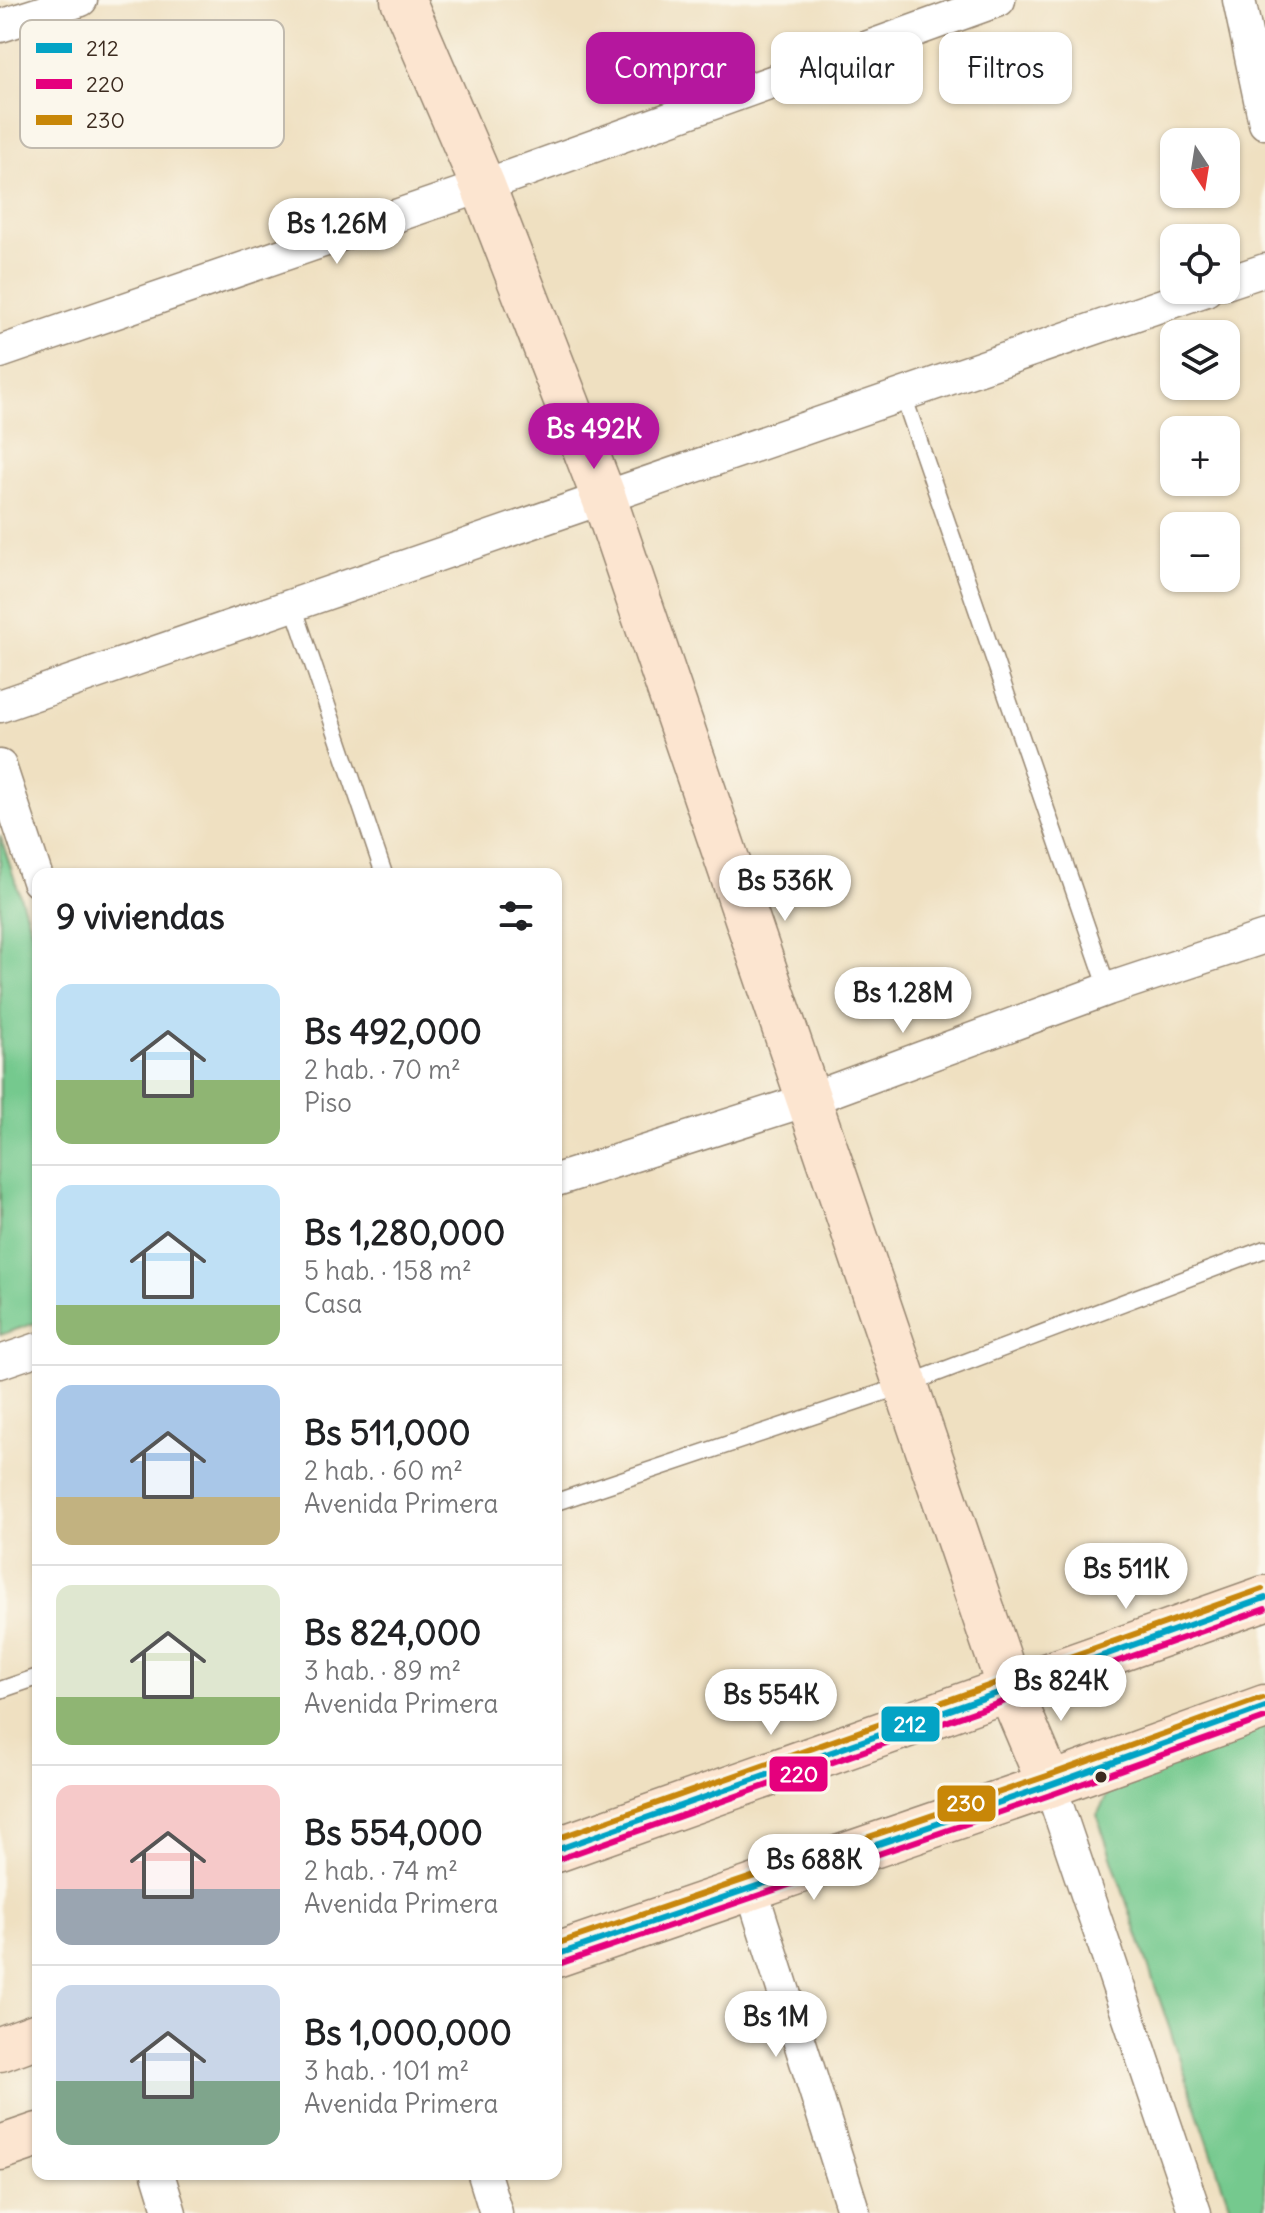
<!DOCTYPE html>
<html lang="es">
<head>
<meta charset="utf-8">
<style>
  :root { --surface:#fff; --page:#f2f2f2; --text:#202124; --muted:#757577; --line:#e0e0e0; --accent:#b5179e }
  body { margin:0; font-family:Delius,sans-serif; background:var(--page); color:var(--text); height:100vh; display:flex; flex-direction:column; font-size:30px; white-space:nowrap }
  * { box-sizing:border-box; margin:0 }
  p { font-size:26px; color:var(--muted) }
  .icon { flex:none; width:44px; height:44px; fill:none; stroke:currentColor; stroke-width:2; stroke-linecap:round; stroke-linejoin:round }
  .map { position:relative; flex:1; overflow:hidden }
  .details { position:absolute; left:32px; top:868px; width:530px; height:1312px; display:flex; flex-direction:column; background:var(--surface); border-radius:16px; box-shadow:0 2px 6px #0004 }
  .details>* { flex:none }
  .top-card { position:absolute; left:586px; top:32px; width:558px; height:72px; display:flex; gap:16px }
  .needle { width:52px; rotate:168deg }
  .controls { position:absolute; left:1160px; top:128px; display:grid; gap:16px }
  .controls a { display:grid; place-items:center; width:80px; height:80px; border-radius:16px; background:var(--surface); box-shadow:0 2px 6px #0004; font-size:40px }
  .price { position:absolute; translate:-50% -68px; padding:0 18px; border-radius:28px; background:#fff; color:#222; font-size:26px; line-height:52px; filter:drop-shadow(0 2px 4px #0008) }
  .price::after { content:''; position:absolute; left:50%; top:48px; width:24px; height:18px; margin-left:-12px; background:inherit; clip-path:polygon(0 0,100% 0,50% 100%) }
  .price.active { background:var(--accent); color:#fff }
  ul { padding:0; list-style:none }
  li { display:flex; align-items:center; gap:24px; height:200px; padding:0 24px }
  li+li { border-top:2px solid var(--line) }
  li span { display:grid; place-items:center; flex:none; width:224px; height:160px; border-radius:16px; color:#555 }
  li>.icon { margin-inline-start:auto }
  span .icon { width:96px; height:96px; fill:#fffc; stroke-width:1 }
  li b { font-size:34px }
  h2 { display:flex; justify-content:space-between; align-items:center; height:96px; padding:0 24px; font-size:34px }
  .tag { padding:0 28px; border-radius:16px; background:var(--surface); box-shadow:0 2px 6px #0004; font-size:28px; line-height:72px }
  .tag.active { background:var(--accent); color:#fff }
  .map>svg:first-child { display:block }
</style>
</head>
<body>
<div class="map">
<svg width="1265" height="2213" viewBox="0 0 1265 2213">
  <rect width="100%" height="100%" fill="#fbf7ec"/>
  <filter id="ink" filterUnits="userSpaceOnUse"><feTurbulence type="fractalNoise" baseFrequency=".0125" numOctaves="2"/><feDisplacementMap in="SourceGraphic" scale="16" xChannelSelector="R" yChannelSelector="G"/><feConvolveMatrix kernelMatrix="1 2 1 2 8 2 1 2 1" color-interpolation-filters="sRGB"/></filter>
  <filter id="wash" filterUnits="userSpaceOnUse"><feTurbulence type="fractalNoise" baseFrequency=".006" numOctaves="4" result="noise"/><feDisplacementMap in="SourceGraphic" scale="32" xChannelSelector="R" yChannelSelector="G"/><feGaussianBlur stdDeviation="1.8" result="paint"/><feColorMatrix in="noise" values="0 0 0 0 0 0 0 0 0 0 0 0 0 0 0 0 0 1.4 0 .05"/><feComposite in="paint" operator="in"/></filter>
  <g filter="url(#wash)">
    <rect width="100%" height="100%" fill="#efe0c1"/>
    <g fill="#74c98e" stroke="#587a56" stroke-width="2">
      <path d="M0,835L38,950V1322L0,1335Z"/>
      <path d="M1265,1719V2213H1232L1097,1815L1117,1775Z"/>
    </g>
  </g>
  <g filter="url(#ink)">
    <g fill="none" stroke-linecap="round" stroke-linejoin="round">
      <defs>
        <g id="lane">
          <path d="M903,395L1108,989"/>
          <path d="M293,605L384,874"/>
          <path d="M556,1502L905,1385L1265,1249"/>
          <path d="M0,1690L38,1677"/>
        </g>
        <g id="street">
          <path d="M1239,0L1265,123"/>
          <path d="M0,26L81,0"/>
          <path d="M1226,283L1265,270"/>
          <path d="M0,352L483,186L999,0"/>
          <path d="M0,706L1206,290"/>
          <path d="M0,766L38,881"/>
          <path d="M556,1180L810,1099L1108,989L1265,937"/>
          <path d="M0,1362L38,1349"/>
          <path d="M1050,1785L1195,2213"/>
          <path d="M751,1888L854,2213"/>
          <path d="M158,2174L170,2213"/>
          <path d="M484,2174L496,2213"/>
        </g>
        <g id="secondary">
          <path d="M403,0L483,186L604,498L1009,1688L1050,1785"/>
          <path d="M556,1850L1265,1598"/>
          <path d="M556,1955L1050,1785L1265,1707"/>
          <path d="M0,2049L38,2035"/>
          <path d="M0,2148L38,2135"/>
        </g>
      </defs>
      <use href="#lane" stroke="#958570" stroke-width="19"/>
      <use href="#street" stroke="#958570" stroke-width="35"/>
      <use href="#secondary" stroke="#958570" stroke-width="47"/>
      <use href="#lane" stroke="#fff" stroke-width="16"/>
      <use href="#street" stroke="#fff" stroke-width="32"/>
      <use href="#secondary" stroke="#fce5d0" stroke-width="44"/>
      <defs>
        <g id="bus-1">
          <path d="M556,1850L1265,1598"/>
          <path d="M556,1955L1050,1785L1265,1707"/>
        </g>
        <g id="bus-2">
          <path d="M559,1859L1265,1609"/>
          <path d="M559,1964L1053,1794L1265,1718"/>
        </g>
        <g id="bus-3">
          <path d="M556,1839L1262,1589"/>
          <path d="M556,1944L1047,1776L1262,1698"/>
        </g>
      </defs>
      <use href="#bus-1" stroke="#fbf7ec" stroke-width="12"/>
      <use href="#bus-2" stroke="#fbf7ec" stroke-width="12"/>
      <use href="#bus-3" stroke="#fbf7ec" stroke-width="12"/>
      <use href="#bus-1" stroke="#03a3c5" stroke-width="6"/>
      <use href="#bus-2" stroke="#e5007d" stroke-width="6"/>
      <use href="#bus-3" stroke="#c88708" stroke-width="6"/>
    </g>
  </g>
  <circle fill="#3b2a1e" stroke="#fbf7ec" stroke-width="3" cx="1101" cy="1777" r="7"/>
  <rect x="20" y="20" width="264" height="128" rx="12" fill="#fbf7ec" stroke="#c1baae" stroke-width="2"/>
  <rect x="36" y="43" width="36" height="10" fill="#03a3c5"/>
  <rect x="36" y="79" width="36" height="10" fill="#e5007d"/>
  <rect x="36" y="115" width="36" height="10" fill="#c88708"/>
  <g font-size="22" fill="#3b2a1e">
    <text x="86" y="56">212</text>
    <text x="86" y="92">220</text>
    <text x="86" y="128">230</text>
  </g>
  <g stroke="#fbf7ec" stroke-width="3">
    <rect x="880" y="1705" width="61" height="38" rx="8" fill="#03a3c5"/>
    <rect x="768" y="1755" width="61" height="38" rx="8" fill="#e5007d"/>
    <rect x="936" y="1784" width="61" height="39" rx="8" fill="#c88708"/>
  </g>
  <g font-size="22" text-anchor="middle" font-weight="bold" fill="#fff">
    <text x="910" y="1732">212</text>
    <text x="799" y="1782">220</text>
    <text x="966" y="1811">230</text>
  </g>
</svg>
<div class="controls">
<a><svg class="needle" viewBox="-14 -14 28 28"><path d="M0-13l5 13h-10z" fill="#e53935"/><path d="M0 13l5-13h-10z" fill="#757577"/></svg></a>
<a><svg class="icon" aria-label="locate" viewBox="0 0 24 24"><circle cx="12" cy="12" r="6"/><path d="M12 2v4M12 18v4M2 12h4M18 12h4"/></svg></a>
<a><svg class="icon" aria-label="layers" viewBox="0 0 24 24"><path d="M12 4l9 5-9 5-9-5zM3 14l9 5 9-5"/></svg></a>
<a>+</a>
<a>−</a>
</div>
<b class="price" style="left:337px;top:266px">Bs 1.26M</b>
<b class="price active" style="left:594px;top:471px">Bs 492K</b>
<b class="price" style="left:785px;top:923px">Bs 536K</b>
<b class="price" style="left:903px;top:1035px">Bs 1.28M</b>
<b class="price" style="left:1126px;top:1611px">Bs 511K</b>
<b class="price" style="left:1061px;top:1723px">Bs 824K</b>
<b class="price" style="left:771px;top:1737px">Bs 554K</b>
<b class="price" style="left:814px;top:1902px">Bs 688K</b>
<b class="price" style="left:776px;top:2059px">Bs 1M</b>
<div class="top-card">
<a class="tag active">Comprar</a>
<a class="tag">Alquilar</a>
<a class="tag">Filtros</a>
</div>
<section class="details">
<h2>9 viviendas<svg class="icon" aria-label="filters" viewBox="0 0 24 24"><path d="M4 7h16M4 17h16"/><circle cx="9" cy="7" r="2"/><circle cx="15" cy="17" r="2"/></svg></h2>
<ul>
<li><span style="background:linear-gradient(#bfe0f5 60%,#8fb573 0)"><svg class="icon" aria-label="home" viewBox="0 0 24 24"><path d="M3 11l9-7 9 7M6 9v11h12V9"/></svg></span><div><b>Bs 492,000</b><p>2 hab. · 70 m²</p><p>Piso</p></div></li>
<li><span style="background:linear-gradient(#bfe0f5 75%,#8fb573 0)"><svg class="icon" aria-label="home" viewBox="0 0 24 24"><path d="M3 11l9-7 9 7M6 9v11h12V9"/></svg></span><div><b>Bs 1,280,000</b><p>5 hab. · 158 m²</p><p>Casa</p></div></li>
<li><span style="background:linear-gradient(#a9c7e8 70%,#c2b280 0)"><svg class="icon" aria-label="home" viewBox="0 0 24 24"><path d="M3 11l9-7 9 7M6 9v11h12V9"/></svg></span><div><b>Bs 511,000</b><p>2 hab. · 60 m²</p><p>Avenida Primera</p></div></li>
<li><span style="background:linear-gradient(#dfe7d0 70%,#8fb573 0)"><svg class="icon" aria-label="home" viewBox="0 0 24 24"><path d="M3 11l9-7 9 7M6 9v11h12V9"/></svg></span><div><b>Bs 824,000</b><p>3 hab. · 89 m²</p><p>Avenida Primera</p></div></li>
<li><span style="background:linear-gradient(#f6c9c9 65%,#9aa5b1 0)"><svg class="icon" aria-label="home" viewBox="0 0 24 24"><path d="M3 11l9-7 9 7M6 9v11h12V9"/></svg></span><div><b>Bs 554,000</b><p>2 hab. · 74 m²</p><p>Avenida Primera</p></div></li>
<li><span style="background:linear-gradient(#c9d6e8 60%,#7fa58c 0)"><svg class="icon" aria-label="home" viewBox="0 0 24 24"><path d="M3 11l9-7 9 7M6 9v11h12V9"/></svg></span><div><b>Bs 1,000,000</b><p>3 hab. · 101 m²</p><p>Avenida Primera</p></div></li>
</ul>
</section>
</div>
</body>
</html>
